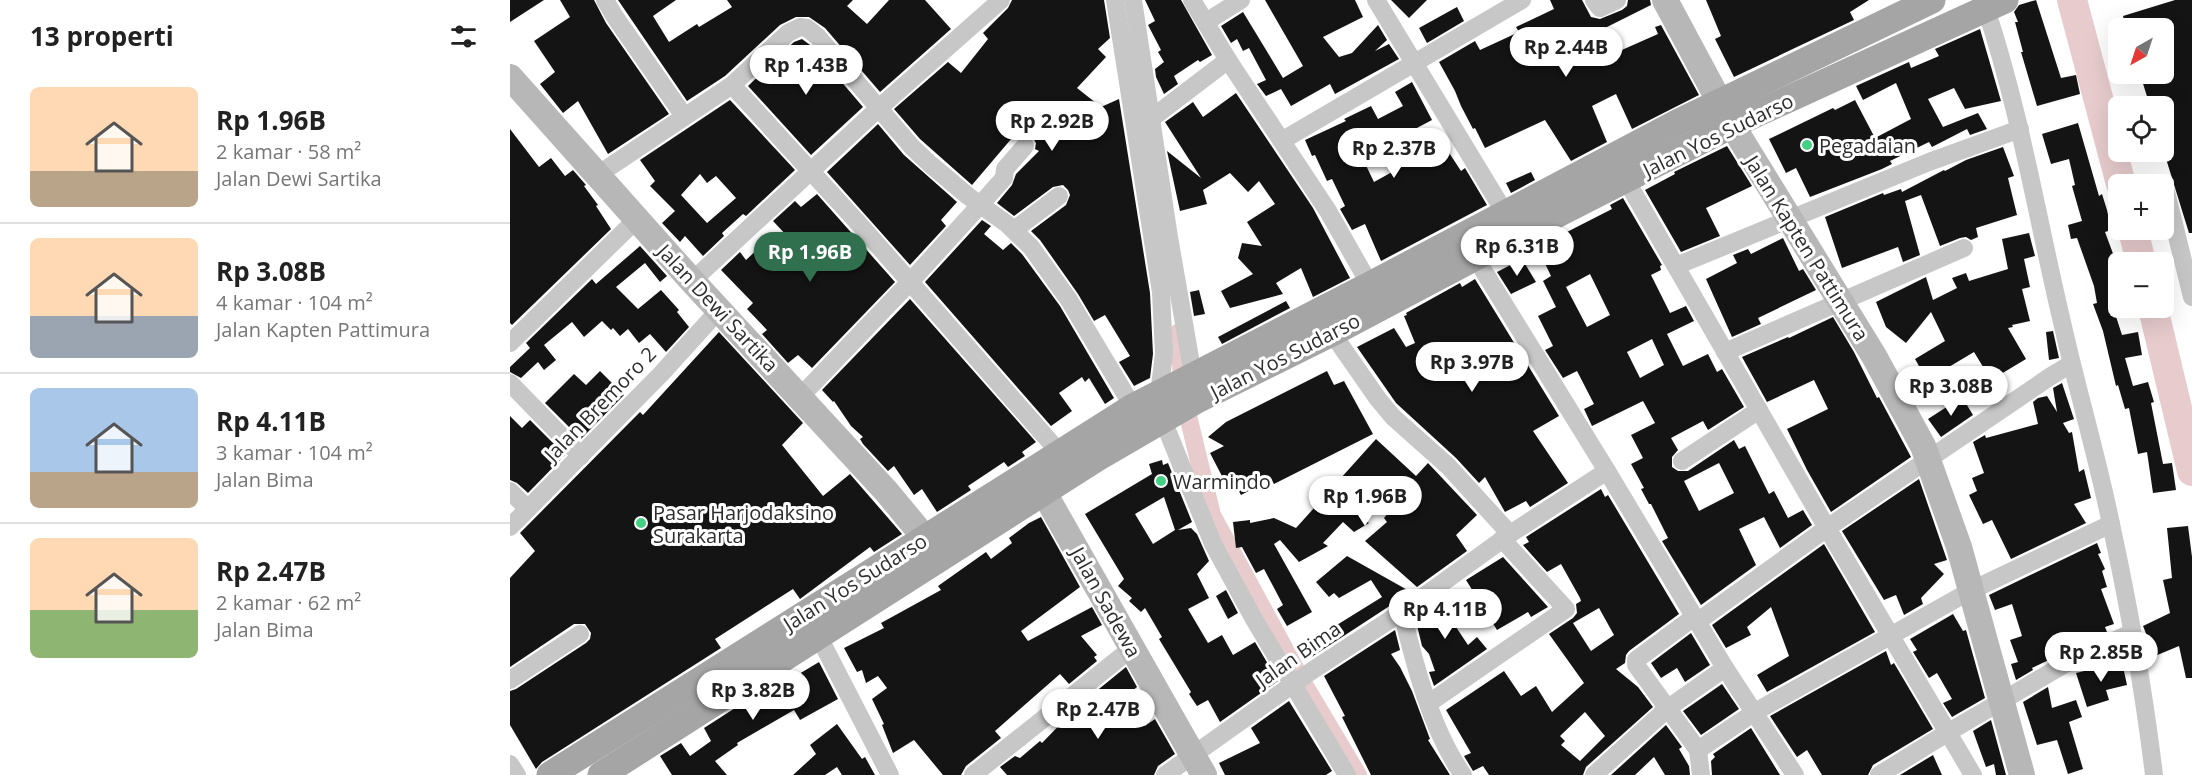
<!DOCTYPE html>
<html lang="id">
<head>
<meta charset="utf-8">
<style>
  :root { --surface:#fff; --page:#f2f2f2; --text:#222; --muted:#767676; --line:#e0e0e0; --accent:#31704f }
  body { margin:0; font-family:"Open Sans",sans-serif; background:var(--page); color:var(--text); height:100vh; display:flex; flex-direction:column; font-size:22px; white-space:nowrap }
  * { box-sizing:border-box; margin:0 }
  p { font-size:20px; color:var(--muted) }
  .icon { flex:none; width:33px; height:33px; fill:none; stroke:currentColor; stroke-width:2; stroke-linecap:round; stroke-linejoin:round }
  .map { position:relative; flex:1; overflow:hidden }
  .sheet { display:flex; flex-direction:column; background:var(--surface); width:510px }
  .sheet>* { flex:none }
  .needle { width:39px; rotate:219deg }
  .tools { position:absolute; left:1598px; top:18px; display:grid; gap:12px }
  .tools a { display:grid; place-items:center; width:66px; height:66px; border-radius:9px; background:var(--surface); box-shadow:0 6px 24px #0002; font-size:30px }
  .price { position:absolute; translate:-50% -51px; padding:0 14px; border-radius:21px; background:#fff; color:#222; font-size:20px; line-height:39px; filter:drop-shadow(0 2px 3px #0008) }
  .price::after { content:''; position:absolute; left:50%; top:36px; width:18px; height:14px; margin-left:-9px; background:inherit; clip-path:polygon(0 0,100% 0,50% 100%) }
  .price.active { background:var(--accent); color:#fff }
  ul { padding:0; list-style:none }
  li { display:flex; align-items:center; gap:18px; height:150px; padding:0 30px }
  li+li { border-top:2px solid var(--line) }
  li span { display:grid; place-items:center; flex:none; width:168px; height:120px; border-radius:9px; color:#555 }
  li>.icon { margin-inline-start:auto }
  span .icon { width:72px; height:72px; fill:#fffc; stroke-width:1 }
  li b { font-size:26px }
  h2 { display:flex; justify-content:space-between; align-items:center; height:72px; padding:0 30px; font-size:26px }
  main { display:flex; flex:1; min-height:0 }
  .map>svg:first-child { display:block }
</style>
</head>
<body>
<main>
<section class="sheet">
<h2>13 properti<svg class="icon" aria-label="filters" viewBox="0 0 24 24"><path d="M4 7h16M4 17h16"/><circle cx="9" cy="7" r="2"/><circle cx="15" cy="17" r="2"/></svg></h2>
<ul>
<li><span style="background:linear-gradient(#ffd9b3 70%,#b9a48a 0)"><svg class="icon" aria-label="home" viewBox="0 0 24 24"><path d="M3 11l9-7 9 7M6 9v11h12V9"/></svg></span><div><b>Rp 1.96B</b><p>2 kamar · 58 m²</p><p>Jalan Dewi Sartika</p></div></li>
<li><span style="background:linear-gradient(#ffd9b3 65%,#9aa5b1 0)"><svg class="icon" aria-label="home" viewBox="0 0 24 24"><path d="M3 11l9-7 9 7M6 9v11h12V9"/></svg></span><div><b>Rp 3.08B</b><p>4 kamar · 104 m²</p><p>Jalan Kapten Pattimura</p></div></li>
<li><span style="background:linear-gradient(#a9c7e8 70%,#b9a48a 0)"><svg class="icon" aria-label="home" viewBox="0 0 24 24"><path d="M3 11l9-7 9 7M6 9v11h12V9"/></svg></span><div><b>Rp 4.11B</b><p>3 kamar · 104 m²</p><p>Jalan Bima</p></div></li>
<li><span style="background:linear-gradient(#ffd9b3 60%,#8fb573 0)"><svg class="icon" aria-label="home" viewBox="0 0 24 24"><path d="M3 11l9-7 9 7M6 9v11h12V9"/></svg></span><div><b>Rp 2.47B</b><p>2 kamar · 62 m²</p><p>Jalan Bima</p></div></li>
</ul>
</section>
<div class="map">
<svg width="1682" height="775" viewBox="0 0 1682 775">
  <rect width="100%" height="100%" fill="#fff"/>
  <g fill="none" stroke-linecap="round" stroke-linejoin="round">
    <path stroke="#e7cbcd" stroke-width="18" d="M669,332L673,395L702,515L792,681L848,775"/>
    <g stroke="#e7cbcd" stroke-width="30">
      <path d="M1562,0L1611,184"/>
      <path d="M1623,230L1631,262"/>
      <path d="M1643,308L1682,471"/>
    </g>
  </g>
  <g fill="#141414" fill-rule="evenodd">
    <path d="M0,0H34L0,22Z"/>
    <path d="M50,0H84L96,23L159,114L98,154L68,101L53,113L30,84L45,72L24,41L60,17Z"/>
    <path d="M108,0H166L143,16L159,42L187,24L189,27L222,7L217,0H343L337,6L357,24L379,0H415L441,29L370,92L315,28L299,17H286L270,25L215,76L177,101Z"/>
    <path d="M502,0H594L600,38L588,49L596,57L567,88L591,107L609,99L640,293L643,354L640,378L624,386L609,362L620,356L595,315L584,321L568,294L530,240L521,231L556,205L560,195L558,190L553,185L543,187L504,216L487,203L502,185L506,174L529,151L525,149L526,143L523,138L517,135L511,136L506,140L502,138L462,185L410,139L384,109L438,62L451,73L478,39L473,33L498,8Z"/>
    <path d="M635,0H671L702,55L690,62L688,60L664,76L668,84L654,94L646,77L645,69L654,62L648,52L651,50L638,25L645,21Z"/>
    <path d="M755,0H845L853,17L813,37L829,57L842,53L868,25L877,40L865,51L879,44L889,59L825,94L820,84L781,106L771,89L756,96L747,84L756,80L739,48L733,51L727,39L721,43L711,26L733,12L773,78L793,66Z"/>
    <path d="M881,0H917L899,18Z"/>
    <path d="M1040,0H1072L1081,17L1090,19L1112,10L1117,6L1118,0H1140L1141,5L1093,29L1105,53L1148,34L1145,27L1151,25L1189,95L1122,129L1106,94L1082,106L1097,142L1061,161L1035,120L975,148L965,128L963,129L951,106L945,91L929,62L965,41L970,50L1009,32L1006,27L1044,9Z"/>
    <path d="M1196,0H1359L1340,12L1344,20L1224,77L1205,39L1211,36Z"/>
    <path d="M1526,0L1551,78L1566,75L1570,94L1527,106L1511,52H1513L1505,22H1508L1504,12L1509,5Z"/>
    <path d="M1665,0H1682V233H1679L1653,149V106H1640L1630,74H1653V28H1616L1613,16Z"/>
    <path d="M947,7L954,21L917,43L909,28Z"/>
    <path d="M1470,29L1491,101L1455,109L1444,88L1418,99L1433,127L1468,113L1477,129L1460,135L1457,129L1422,147L1419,142L1380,161L1382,164L1372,169L1300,197L1286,168L1276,173L1259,139L1323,108L1325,110L1345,100L1365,138L1401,119L1386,83L1353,100L1346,86L1399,62L1401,68L1429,56L1425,49Z"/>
    <path d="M292,39L300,45L353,107L301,155L238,86L284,42Z"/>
    <path d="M902,82L922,120L888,138L886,133L849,151L864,182L911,156L912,158L934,145L951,171L955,168L977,205L871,261L855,224L842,230L830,209L835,206L822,179L817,181L805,155L802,156L795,140L836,121L834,119L861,106L868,119L893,106L885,92Z"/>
    <path d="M726,93L803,208L840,278L803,297L791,268L766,283L773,294L720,308L711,291L743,274L728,258L732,243L752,246L737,222L765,204L749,181L738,192L720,173L693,190L697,204L670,211L657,151L691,178L655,122L683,102L693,117Z"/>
    <path d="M220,100L285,170L236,216L233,214L212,233L214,236L193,256L175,236L170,242L152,223L165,211L140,186L145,181L130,160ZM190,174L197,183L206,176L226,198L197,223L171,195Z"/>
    <path d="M1568,123L1589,196L1592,194L1597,210L1601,230L1595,232L1608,267V296L1600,298L1612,335L1628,332L1632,355L1615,358L1623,386L1638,382L1644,402L1641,403L1653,464L1662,463L1666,490L1643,493L1637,452L1628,454L1619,408L1615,409L1608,385L1606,386L1593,331L1583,304L1587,303L1584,286L1567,238L1561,239L1558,225L1572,221L1562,186L1565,185L1559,159L1541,164L1532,134Z"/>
    <path d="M368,124L394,155L447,202L431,220L436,226L400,265L317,172Z"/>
    <path d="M0,129L29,167L41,158L55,176L63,170L76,185L74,186L88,205L86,206L101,229L2,325L0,323Z"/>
    <path d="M1217,146L1242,186L1196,208L1210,236L1171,252L1135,190L1165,174L1164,172Z"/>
    <path d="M1493,147L1504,176L1498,178L1507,215L1466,228L1468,237L1461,240L1456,237L1450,238L1430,246L1411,195L1395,201L1410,255L1393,262L1388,247L1332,268L1315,217L1373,193L1374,195L1391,189L1392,192L1434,170L1435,171L1456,160Z"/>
    <path d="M1021,172L1025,180L1001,193L996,183Z"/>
    <path d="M307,194L385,282L302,368L288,355L278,363L252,334L257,330L237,309L243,303L211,270L230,252L236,260L251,246L261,256L279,238L263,221L285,201L291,207Z"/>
    <path d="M1113,198L1152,265L1150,266L1151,270L1141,275L1160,313L1176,306L1184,321L1157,334L1173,366L1198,354L1207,372L1212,369L1234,407L1198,430L1193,421L1161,438L1168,450L1162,457V467L1168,471H1178L1224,440L1229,449L1235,446L1259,494L1264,491L1278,518L1293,510L1302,525L1270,548L1254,517L1229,529L1246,565L1191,605L1152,541L1158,538L1141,504H1139L1131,489L1134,488L1121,464L1133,458L1121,435L1145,423L1133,401L1082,426L1074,409L1084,404L1067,371L1053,378L1035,350L1043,346L1028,316L1046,307L1033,281L1041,276L1029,251L1057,236L1055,233L1102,209L1100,205ZM1080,274L1100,315L1077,327L1056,287ZM1142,339L1154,365L1130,378L1117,352ZM1209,463L1224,493L1189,511L1174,481Z"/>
    <path d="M472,220L481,226L474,234L493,250L501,243L512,254L550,306L604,398L595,404L579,378L575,382L572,377L549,393L562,411L541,426L415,282Z"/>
    <path d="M1519,233L1525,256L1514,259L1520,287L1512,289L1520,321L1502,325L1503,327L1498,328L1516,359L1481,380L1464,352L1417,380L1405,359L1435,341L1421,312L1396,343L1376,327L1366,302L1416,277L1423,300L1447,288L1442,278L1456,273L1459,281L1498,269L1492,239Z"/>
    <path d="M1273,238L1289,271L1293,269L1306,290L1248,318L1251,324L1222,337L1196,279L1227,263L1223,255L1238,249L1241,254Z"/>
    <path d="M130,246L157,276L150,282L135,263L106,287L128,309L151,290L169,310L167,312L179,327L156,352L140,334L129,343L118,329L110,336L103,328L101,330L92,321L74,337L62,322L34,345L46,360L34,370L28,362L11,378L0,372V367L20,348L16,343L82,279L86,284Z"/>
    <path d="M1012,259L1026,282L1001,294L987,272Z"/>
    <path d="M965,279L1049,416L1023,431L1058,483L1020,507L1016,501L995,512L975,477L969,483L946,458L886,403L847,347L884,328L896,347L905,343L894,316L897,315L896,313L950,283L952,287Z"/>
    <path d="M689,290L695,314L684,316L680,292Z"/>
    <path d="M400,299L526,442L512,452L515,456L498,467L494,462L458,486L461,490L427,512L412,489L404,495L384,466L378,471L353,444L350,439L353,437L341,426L324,401L323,402L312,390Z"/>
    <path d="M776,301L780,308L712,344L708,337Z"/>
    <path d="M1323,317L1344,352L1367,398L1369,397L1401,457L1321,512L1297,470L1277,429L1318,409L1304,380L1257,402L1232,357L1278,337L1279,338Z"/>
    <path d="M1543,331L1549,358L1539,360L1536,332Z"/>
    <path d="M209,332L293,423L272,445L313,496L340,474L392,534L364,552L360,547L290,599L283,589L205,639L211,648L32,762L26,769L0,725V691L6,689L76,643L80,639L81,633L75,624H64L0,667V578L25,551L10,533L130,412L133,415Z"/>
    <path d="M90,371L114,395L71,439L35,403L64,374L76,385Z"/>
    <path d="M817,371L824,385L834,381L863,434L764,484L761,479L731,495L721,477L714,480L700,453L714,446L698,437L716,422Z"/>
    <path d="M1552,383L1564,419L1553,423L1559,433L1562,432L1569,472L1574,469L1581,498L1564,504L1576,523L1501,559L1482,520L1473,524L1459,495L1467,491L1462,478L1474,473L1463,442L1475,435L1476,438L1528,424L1523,402L1528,398L1537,396L1547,412L1543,388Z"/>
    <path d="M1452,397L1463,415L1431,437L1418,419Z"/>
    <path d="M0,416L12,428L20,420L55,455L18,493L7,483L0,480Z"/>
    <path d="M866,439L906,476L918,463L967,515L946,535L957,551L907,587L855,541L877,522L874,518L894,494L875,477L844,510L859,523L844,532L833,522L813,543L818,546L789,562L770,540L764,544L802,612L777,626L767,609L773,605L754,569L746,573L732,547L726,548L723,522L740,520V523L764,518L786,528Z"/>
    <path d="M652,460L653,465L658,463L682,522L668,530L681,528L687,534L699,561L687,574L699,598L678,609L698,643L712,635L723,655L745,642L768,681L710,722L698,700L687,706L679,694L681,692L649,639L652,637L635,608L631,612L619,601L622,598L608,586L614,579L575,514L642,474L639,464ZM654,497L665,530L643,544L625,514Z"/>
    <path d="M1409,479L1437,560L1424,564L1434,574L1411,598L1413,604L1394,615L1386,595L1374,600L1332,531Z"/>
    <path d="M1091,489L1095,497L1098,495L1169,614L1119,651L1116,655L1115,663L1106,669L1128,687L1143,707L1076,767L1073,775H979L973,766L963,771L954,756L961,753L936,710L994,671L1011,696L1026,686L1042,712L1074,683L1039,634L1063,618L1067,613L1066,604L1071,601L1070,598L1051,564L1037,572L1013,545L1019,542L1016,537ZM1089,608L1104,635L1081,651L1063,623ZM1075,712L1095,736L1070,761L1051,745L1055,741L1050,736Z"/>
    <path d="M531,517L570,587L511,631L518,641L582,607L592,625L571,636L587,655L584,657L587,661L559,684L550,674L485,731L491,738L456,766L451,775H433L404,740L383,753L372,725L374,724L362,699L377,688L368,676L356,683L352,670L347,672L334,648L374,628L371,623L431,590L428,586L476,552L481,559L502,543L499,538L519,523Z"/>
    <path d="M1678,526L1682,557V678H1676L1669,646L1645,656L1633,626L1660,613L1653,580L1662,578L1657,528Z"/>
    <path d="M1587,543L1591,553L1588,554L1595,569L1592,571L1597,587L1591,589L1604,624L1595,627L1597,632L1522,668L1523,670L1506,680L1501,664L1508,662L1500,640L1512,636L1502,604L1485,610L1479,595Z"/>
    <path d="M1314,544L1365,632L1257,692L1247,675L1279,656L1261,607L1237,627L1241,635L1216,648L1202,625Z"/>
    <path d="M837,556L901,592L800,658L793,646L872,597L861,580L829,598L824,593L819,597L806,582Z"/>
    <path d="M993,557L1038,607L1021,617L1018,612L987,630L956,580Z"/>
    <path d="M716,590L728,613L718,619L706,596Z"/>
    <path d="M934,595L950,615L942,621L958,645L967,637L977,649L924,686L919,672L925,671L919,654L912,646L905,617Z"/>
    <path d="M1443,614L1453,631L1456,630L1475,698L1442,717L1433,703L1442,699L1427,673L1419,678L1403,652L1407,650L1400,639Z"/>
    <path d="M885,630L890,650L881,654L890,667L902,691L920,739L918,740L940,775H861L832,717L835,716L814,676Z"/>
    <path d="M1181,633L1200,665L1175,682L1167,668L1151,678L1141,663Z"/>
    <path d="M1376,651L1381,665L1384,663L1423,729L1363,765L1358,775H1312L1297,750L1287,757L1260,716Z"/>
    <path d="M309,662L328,699L290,720L284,710L227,743L228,745L205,761L217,775H162L150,756L171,743L180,756L201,741L194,728L261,685L264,689Z"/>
    <path d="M1612,662L1617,685L1596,690L1599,700L1577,707L1566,673Z"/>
    <path d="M616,667L627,687L611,700L635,726L645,719L665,754L648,766L644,775H497L490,767L505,756L510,758L530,741L532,743L568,706Z"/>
    <path d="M1212,684L1229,709L1191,735L1173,711Z"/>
    <path d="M1538,687L1542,708L1566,700L1572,717L1559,722L1573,769L1558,774L1547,740L1527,745L1513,702Z"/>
    <path d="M779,701L822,771L816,775H715L709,763L750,743L741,728Z"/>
    <path d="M1481,720L1496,775H1486L1484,764L1476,767L1463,731Z"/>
    <path d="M327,724L352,759L355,757L365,775H332L327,767L315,775H283L306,754L300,745Z"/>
    <path d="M1156,725L1172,747L1169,749L1179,766L1180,775H1155L1144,757L1125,775H1101Z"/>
    <path d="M1241,728L1270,775H1202L1201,761L1205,757L1203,754Z"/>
    <path d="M1423,755L1432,775H1390Z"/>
  </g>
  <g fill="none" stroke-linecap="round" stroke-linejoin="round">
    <g stroke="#c7c7c7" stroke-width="18">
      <path d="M95,0L105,17L174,116"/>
      <path d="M605,0L651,292L654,354L649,394"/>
      <path d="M623,0L659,237L683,375"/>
      <path d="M682,0L718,60L818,211L860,285"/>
      <path d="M866,0L995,213"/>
      <path d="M1084,0L1090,8L1107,0"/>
      <path d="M1476,9C1510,111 1527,217 1552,322C1567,389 1587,456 1601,524C1619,607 1634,692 1644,775"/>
      <path d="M696,22L731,0"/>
      <path d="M222,85L350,225L549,452"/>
      <path d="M642,118L718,60"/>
      <path d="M773,140L1012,0"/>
      <path d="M89,174L222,85L278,33L290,27L297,28L308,37L402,147L420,164L458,196L497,224L521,247L559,300L623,407"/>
      <path d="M1116,180L1317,528L1463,775"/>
      <path d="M1656,192L1682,297"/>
      <path d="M504,230L549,196"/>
      <path d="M965,257L1097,471L1215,668L1285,775"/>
      <path d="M1166,266L1419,162L1510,129"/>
      <path d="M182,281L370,107L491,0"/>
      <path d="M822,333L868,399L883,417L938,466L1000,534"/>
      <path d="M0,343L127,219"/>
      <path d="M1215,352L1454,248"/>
      <path d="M0,383L71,456"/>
      <path d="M290,397L400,282L470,205L494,178L495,169L515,146"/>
      <path d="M653,420L703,544L745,621L837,775"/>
      <path d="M1172,461L1249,410"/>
      <path d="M0,491L18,509"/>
      <path d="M0,527L151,374L209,310"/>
      <path d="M892,612C905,666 921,729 953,775"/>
      <path d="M1184,617L1126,660V665L1188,750L1191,775"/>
      <path d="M1187,622L1317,528L1541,376L1561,364"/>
      <path d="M308,635L380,775"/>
      <path d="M0,680L70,634"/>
      <path d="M919,703L1056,609L992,539"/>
      <path d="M1188,750L1245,712L1460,591L1601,524"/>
      <path d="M0,764L7,775"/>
      <path d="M463,775L622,648"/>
      <path d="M655,775L803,670L892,612L1000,534L1097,471"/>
      <path d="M1084,775L1158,708L1215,668"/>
      <path d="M1369,775L1437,733L1555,664L1621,633"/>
    </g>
    <g stroke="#b7b7b7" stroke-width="26">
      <path d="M1155,0L1222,125L1364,356L1413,446L1449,547L1512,775"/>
      <path d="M0,77L182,281L376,491L415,538"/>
      <path d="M524,475L694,775"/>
    </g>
    <g stroke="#a5a5a5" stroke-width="27">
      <path d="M40,775L623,407L860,285L1169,122L1422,0"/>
      <path d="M91,775L587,458L685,401L822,333L1030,223L1222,125L1495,0"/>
    </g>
  </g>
  <g fill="#44d085" stroke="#fff" stroke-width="2">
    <circle cx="1297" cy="145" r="6"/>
    <circle cx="651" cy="481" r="6"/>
    <circle cx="131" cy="523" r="6"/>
  </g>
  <g text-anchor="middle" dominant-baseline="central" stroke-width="6" stroke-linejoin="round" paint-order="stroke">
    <g font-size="20" fill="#2d2d2d" stroke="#fff">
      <text transform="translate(1208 135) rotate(-26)">Jalan Yos Sudarso</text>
      <text transform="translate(1297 248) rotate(58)">Jalan Kapten Pattimura</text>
      <text transform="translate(208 308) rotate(47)">Jalan Dewi Sartika</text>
      <text transform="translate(775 356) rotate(-27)">Jalan Yos Sudarso</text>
      <text transform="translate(90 404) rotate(-46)">Jalan Bremoro 2</text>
      <text transform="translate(345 582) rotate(-32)">Jalan Yos Sudarso</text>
      <text transform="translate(596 602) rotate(61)">Jalan Sadewa</text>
      <text transform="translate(788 654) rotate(-35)">Jalan Bima</text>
    </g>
    <g font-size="20" fill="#2d2d2d" stroke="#fff" text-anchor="start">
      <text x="1309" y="145">Pegadaian</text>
      <text x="663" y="481">Warmindo</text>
      <text x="143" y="512">Pasar Harjodaksino<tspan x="143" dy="23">Surakarta</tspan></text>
    </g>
  </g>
</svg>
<div class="tools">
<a><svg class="needle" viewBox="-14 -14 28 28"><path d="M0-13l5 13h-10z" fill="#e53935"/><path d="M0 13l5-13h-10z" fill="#767676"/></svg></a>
<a><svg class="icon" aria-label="locate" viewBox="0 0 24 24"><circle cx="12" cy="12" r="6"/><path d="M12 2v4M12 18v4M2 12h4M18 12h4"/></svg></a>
<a>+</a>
<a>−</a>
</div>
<b class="price" style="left:1056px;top:78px">Rp 2.44B</b>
<b class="price" style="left:296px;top:96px">Rp 1.43B</b>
<b class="price" style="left:542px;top:152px">Rp 2.92B</b>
<b class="price" style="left:884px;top:179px">Rp 2.37B</b>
<b class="price" style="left:1007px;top:277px">Rp 6.31B</b>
<b class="price active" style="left:300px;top:283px">Rp 1.96B</b>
<b class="price" style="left:962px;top:393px">Rp 3.97B</b>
<b class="price" style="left:1441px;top:417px">Rp 3.08B</b>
<b class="price" style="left:855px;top:527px">Rp 1.96B</b>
<b class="price" style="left:935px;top:640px">Rp 4.11B</b>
<b class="price" style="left:1591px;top:683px">Rp 2.85B</b>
<b class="price" style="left:243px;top:721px">Rp 3.82B</b>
<b class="price" style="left:588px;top:740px">Rp 2.47B</b>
</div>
</main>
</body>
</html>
